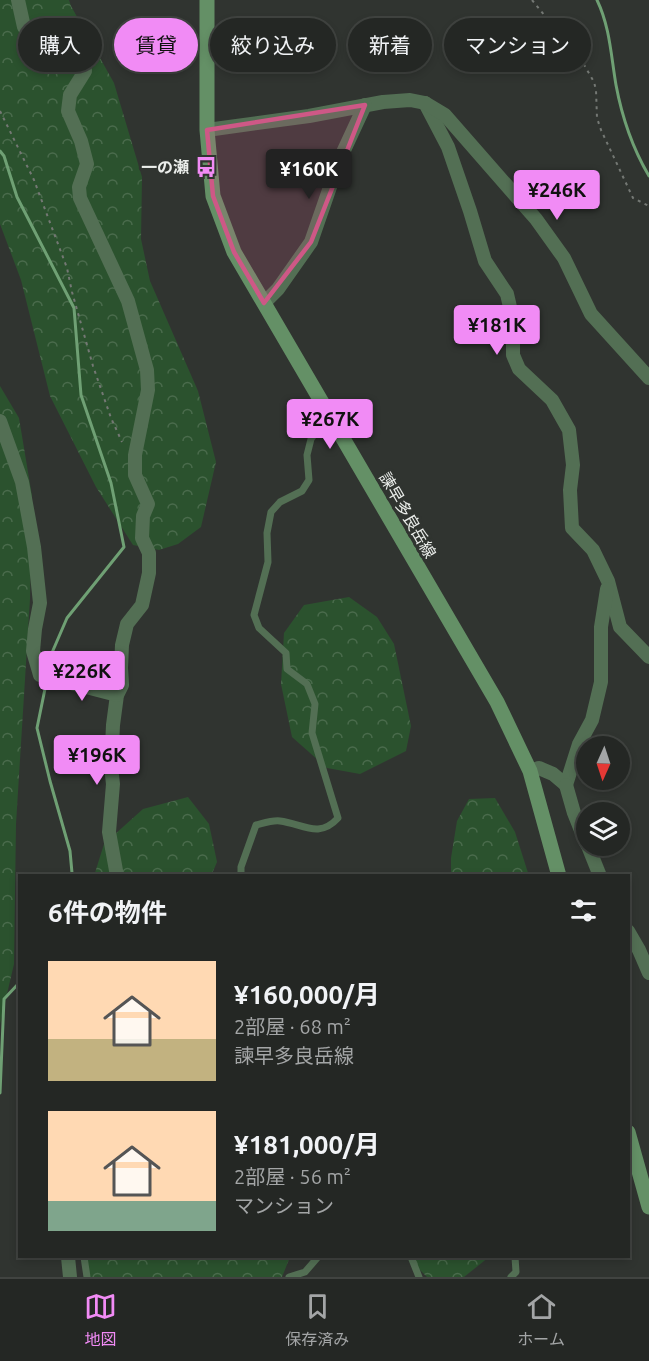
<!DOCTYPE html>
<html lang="ja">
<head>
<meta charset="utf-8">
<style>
  :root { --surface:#242724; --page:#2c2f2c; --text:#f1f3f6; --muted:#a3a5a6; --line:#414441; --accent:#f18bf5 }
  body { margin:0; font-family:Ubuntu,"Noto Sans JP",sans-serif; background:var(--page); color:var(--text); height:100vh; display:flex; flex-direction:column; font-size:22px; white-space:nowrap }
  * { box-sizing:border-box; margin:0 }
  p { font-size:20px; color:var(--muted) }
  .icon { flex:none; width:33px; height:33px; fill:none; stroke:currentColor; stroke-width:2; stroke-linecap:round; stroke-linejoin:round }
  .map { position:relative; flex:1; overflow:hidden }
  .sheet { position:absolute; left:18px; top:874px; width:612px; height:384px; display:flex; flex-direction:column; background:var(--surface); border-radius:0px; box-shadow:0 3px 9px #0003,0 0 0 2px var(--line) }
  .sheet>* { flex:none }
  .banner { position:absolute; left:18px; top:18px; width:614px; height:54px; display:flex; gap:12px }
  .needle { width:39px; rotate:183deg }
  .buttons { position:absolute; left:576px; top:736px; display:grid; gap:12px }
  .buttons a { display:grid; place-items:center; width:54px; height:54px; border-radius:50%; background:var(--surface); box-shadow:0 3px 9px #0003,0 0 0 2px var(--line); font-size:30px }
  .price { position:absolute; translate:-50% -51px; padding:0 14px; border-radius:6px; background:var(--accent); color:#111; font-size:20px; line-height:39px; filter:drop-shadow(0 2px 3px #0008) }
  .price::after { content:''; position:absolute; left:50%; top:36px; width:18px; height:14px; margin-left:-9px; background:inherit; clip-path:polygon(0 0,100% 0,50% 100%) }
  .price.on { background:#222; color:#fff }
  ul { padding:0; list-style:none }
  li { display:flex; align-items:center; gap:18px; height:150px; padding:0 30px }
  li span { display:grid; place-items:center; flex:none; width:168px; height:120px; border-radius:0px; color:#555 }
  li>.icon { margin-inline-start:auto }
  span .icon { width:72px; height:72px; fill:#fffc; stroke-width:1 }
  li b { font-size:26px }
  h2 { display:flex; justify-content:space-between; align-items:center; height:72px; padding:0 30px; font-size:26px }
  .pill { padding:0 21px; border-radius:27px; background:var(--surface); box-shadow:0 3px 9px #0003,0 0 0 2px var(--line); font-size:21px; line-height:54px }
  .pill.on { background:var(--accent); color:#111 }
  .dock { display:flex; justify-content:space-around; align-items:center; height:84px; border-top:2px solid var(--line); background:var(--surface); font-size:16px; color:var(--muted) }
  .dock a { display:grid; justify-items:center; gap:3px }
  .dock .on { color:var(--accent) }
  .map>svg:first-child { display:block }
</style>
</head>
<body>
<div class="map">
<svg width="649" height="1277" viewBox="0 0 649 1277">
  <defs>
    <pattern id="forest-crowns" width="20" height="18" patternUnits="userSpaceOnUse" patternTransform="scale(1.5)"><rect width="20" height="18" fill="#2b522e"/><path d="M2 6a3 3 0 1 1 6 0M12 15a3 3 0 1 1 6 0" fill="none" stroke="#4a6b4c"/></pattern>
  </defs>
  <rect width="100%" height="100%" fill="#303430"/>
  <g fill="url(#forest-crowns)">
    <path d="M0,0H69L71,6L114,83L142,177L141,239L150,281L198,391L216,462L201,527L178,544L159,550L133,545L96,487L50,396L21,280L0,224Z"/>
    <path d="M0,386L19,418L32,496L30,599L16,824L14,964L0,1024Z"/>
    <path d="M349,597L377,617L394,644L411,726L406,751L360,774L327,768L292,737L281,684L284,633L304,605Z"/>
    <path d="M188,797L209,824L217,862L211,876H94L104,844L143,809Z"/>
    <path d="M495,798L515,832L529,876H451V858L457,821L469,799Z"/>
    <path d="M84,1257H290L282,1277H84Z"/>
    <path d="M411,1257H489L464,1277H427L411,1261Z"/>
  </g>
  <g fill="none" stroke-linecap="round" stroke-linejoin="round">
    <g stroke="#6fa074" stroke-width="3">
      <path d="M597,0C610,27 611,56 616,85C622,117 633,149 649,176"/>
      <path d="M0,151L4,156L17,197L74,308L81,395L111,483L124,547L67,618L51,655L48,673"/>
      <path d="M47,679L37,728L50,781L70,851L72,873L71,876"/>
      <path d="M0,1093L4,999L20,982"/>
    </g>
    <g stroke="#747874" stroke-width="2" stroke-dasharray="3 4.5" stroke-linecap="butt">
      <path d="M532,0L583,63L594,82L596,90L597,118L601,130L633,198L649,206"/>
      <path d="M0,111L34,180L67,268L72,292L93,366L111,418L122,442"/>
    </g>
    <g stroke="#536f54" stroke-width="7">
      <path d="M241,876V867L256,825C264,823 273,820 280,821C303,824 319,839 338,818L312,733L315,704L307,684L287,669L286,653L259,628L254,615L268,562L267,533L271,512L280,502L302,491L309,480L307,455L311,439L329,415"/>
      <path d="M84,1257L87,1277"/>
      <path d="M411,1257L419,1277"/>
      <path d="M289,1277L305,1272L318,1257"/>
      <path d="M511,1277L516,1272L515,1257"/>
    </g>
    <g stroke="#536f54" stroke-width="14">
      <path d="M18,0L24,27L59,53L80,54L84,62L85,71L70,95L68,111L81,141L87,164L79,187L80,198L128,301L147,370L148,390L135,455V475L148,504L143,516L142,538L149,553V573L142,605L127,624L122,645L121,668L122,685L117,695L113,725L111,767L113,784L109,832L117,876"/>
      <path d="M425,103L448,147L470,211L485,261L507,294L513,320V355L519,369L552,400L569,430L573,465L570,490L572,528L593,550L608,581L620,627L649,657"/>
      <path d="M207,130L309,116L383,102L410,100L425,103L445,115L536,219L564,258L591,314L649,378"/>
      <path d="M264,303L278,289L311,242L339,161L365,105"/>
      <path d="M0,421L22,482L34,547L40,603L35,629L33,651L40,675L117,695"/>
      <path d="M530,771L539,768L553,774L566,785L579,744L592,720L601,682V627L607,589"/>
      <path d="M566,785L574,813L586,843"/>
      <path d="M588,846L600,876"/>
      <path d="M628,931L639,950L649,973"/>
      <path d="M68,1257L70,1277"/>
    </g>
    <g stroke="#649066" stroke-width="15">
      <path d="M207,0V130L213,196L234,252L497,702L530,771L559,876"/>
      <path d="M628,1132L649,1207"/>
    </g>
  </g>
  <path fill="#ce5886" fill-opacity="0.2" stroke="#ce5886" stroke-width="4.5" stroke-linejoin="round" d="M365,105L311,242L264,303L234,252L213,196L207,130Z"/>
  <defs>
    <symbol id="bus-bare" viewBox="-9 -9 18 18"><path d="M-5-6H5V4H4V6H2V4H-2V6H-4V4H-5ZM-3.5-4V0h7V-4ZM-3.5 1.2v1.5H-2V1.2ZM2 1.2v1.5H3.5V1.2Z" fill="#f18bf5" stroke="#303430" stroke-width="2.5" paint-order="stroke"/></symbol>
  </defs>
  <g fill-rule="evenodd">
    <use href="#bus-bare" x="191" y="152" width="30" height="30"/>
  </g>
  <g text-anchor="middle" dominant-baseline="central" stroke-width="6" stroke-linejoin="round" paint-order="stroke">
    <g font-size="16" font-weight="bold" fill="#ebeeeb" stroke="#303430" text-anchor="end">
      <text x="189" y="167">一の瀬</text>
    </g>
    <g font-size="16" fill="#ebeeeb" stroke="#303430">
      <text transform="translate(408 515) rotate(60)">諫早多良岳線</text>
    </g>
  </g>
</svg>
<div class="buttons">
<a><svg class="needle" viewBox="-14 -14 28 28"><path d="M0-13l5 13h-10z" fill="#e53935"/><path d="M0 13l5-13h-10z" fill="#a3a5a6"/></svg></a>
<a><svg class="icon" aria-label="layers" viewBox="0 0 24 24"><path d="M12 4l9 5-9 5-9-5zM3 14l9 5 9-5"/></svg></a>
</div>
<b class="price on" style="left:309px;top:200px">¥160K</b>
<b class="price" style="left:557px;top:221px">¥246K</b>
<b class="price" style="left:497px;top:356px">¥181K</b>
<b class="price" style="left:330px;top:450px">¥267K</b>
<b class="price" style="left:82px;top:702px">¥226K</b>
<b class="price" style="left:97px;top:786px">¥196K</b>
<div class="banner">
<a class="pill">購入</a>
<a class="pill on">賃貸</a>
<a class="pill">絞り込み</a>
<a class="pill">新着</a>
<a class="pill">マンション</a>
</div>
<section class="sheet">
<h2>6件の物件<svg class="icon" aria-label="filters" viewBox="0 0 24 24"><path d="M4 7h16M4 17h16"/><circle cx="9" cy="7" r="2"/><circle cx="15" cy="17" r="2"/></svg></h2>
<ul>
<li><span style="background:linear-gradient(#ffd9b3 65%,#c2b280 0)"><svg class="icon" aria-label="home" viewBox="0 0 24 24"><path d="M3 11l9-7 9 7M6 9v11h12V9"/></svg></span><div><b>¥160,000/月</b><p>2部屋 · 68 m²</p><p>諫早多良岳線</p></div></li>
<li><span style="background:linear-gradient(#ffd9b3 75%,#7fa58c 0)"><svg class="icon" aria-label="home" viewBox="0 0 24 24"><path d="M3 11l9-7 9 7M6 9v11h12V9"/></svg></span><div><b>¥181,000/月</b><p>2部屋 · 56 m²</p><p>マンション</p></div></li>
</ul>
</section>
</div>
<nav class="dock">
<a class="on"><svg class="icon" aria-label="map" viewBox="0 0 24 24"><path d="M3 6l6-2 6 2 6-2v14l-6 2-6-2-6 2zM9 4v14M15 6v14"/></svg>地図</a>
<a><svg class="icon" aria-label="saved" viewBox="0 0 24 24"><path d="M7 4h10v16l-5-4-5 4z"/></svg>保存済み</a>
<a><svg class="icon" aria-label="home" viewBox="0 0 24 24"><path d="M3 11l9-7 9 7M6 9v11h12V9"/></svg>ホーム</a>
</nav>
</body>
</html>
